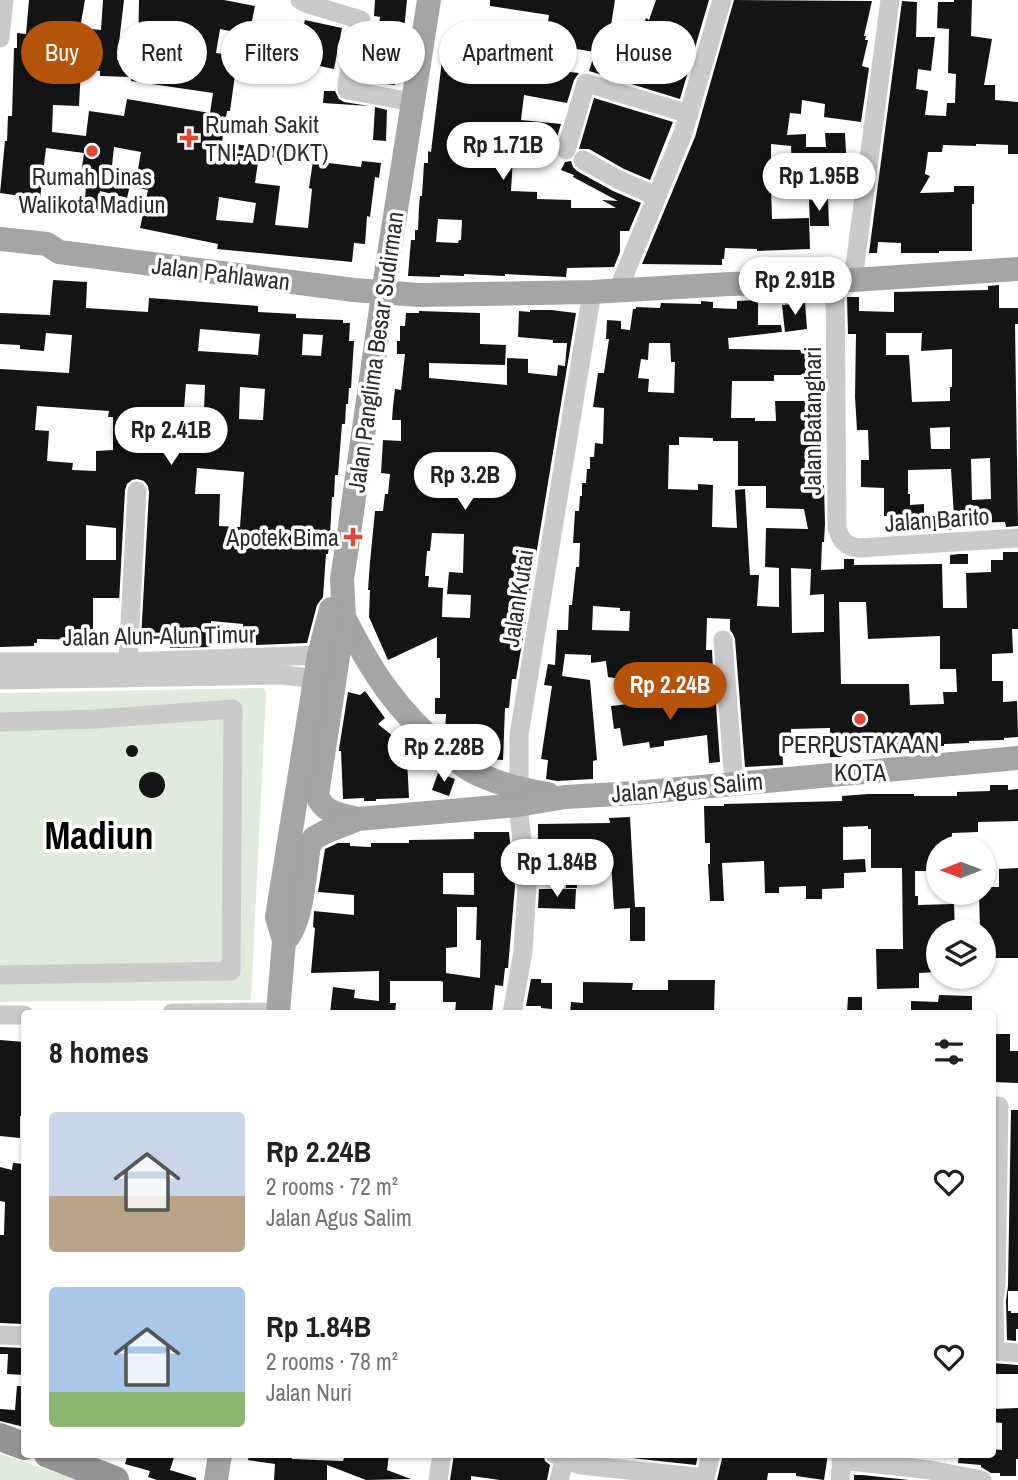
<!DOCTYPE html>
<html lang="en">
<head>
<meta charset="utf-8">
<style>
  :root { --surface:#fff; --page:#f6f6f6; --text:#202124; --muted:#757577; --accent:#b45309 }
  body { margin:0; font-family:"Archivo Narrow",sans-serif; background:var(--page); color:var(--text); height:100vh; display:flex; flex-direction:column; font-size:26px; white-space:nowrap }
  * { box-sizing:border-box; margin:0 }
  p { font-size:23px; color:var(--muted) }
  .icon { flex:none; width:38px; height:38px; fill:none; stroke:currentColor; stroke-width:2; stroke-linecap:round; stroke-linejoin:round }
  .map { position:relative; flex:1; overflow:hidden }
  .sheet { position:absolute; left:21px; top:1010px; width:975px; height:448px; display:flex; flex-direction:column; background:var(--surface); border-radius:7px; box-shadow:0 2px 5px #0004 }
  .sheet>* { flex:none }
  .top-card { position:absolute; left:21px; top:21px; width:976px; height:63px; display:flex; gap:14px }
  .needle { width:46px; rotate:269deg }
  .tools { position:absolute; left:926px; top:835px; display:grid; gap:14px }
  .tools a { display:grid; place-items:center; width:70px; height:70px; border-radius:50%; background:var(--surface); box-shadow:0 2px 5px #0004; font-size:35px }
  .price { position:absolute; translate:-50% -60px; padding:0 16px; border-radius:24px; background:#fff; color:#222; font-size:23px; line-height:46px; filter:drop-shadow(0 2px 4px #0008) }
  .price::after { content:''; position:absolute; left:50%; top:42px; width:21px; height:16px; margin-left:-10px; background:inherit; clip-path:polygon(0 0,100% 0,50% 100%) }
  .price.active { background:var(--accent); color:#fff }
  ul { padding:0; list-style:none }
  li { display:flex; align-items:center; gap:21px; height:175px; padding:0 28px }
  li span { display:grid; place-items:center; flex:none; width:196px; height:140px; border-radius:7px; color:#555 }
  li>.icon { margin-inline-start:auto }
  span .icon { width:84px; height:84px; fill:#fffc; stroke-width:1 }
  li b { font-size:30px }
  h2 { display:flex; justify-content:space-between; align-items:center; height:84px; padding:0 28px; font-size:30px }
  .chip { padding:0 24px; border-radius:32px; background:var(--surface); box-shadow:0 2px 5px #0004; font-size:24px; line-height:63px }
  .chip.active { background:var(--accent); color:#fff }
  .map>svg:first-child { display:block }
</style>
</head>
<body>
<div class="map">
<svg width="1018" height="1480" viewBox="0 0 1018 1480">
  <rect width="100%" height="100%" fill="#fff"/>
  <g fill="#e1ebdb">
    <path d="M261,688H264L266,693L251,1000L0,1002V693Z"/>
    <path d="M0,1454L78,1480H0Z"/>
  </g>
  <g fill="#141414" fill-rule="evenodd">
    <path d="M29,0H85L80,28L101,30L103,0H124L117,60L138,61L139,0H224L255,6L249,35L220,29L216,53L239,56L240,42L280,46L276,80L235,75L230,111H227L222,142L260,148L255,183L280,186L275,225L308,228L312,189L309,188L313,161L361,167L362,161L381,163L379,178L375,177L370,217L367,216L365,244L354,243L352,262L217,249L218,244L140,228L148,190L135,187L141,152L114,147L111,175L131,181L127,198L100,191L98,211L84,210L87,175L81,174L84,153L46,148L39,207L27,206L28,197L0,193L5,141H7L8,116H12L14,48H17V33L26,34ZM81,68L100,71V76L131,77V81L213,93L210,113L127,99L124,116L89,111L86,136L52,132L53,105L79,106ZM219,197L256,203L253,223L216,220Z"/>
    <path d="M375,0H407L402,50L397,49L395,85L385,84L387,39L377,38L380,17L374,16Z"/>
    <path d="M490,0H615L605,64L624,71L625,68L629,69L646,18L649,20L656,0H709L680,99L589,71L595,52L545,44L549,15L490,6Z"/>
    <path d="M734,0L872,1L864,36H866L865,40H868L862,66L869,68L861,122L824,117L825,104L802,100L801,114L790,113L787,135L806,134V147H826L825,133H845L847,171L816,172V185L771,187L772,219L809,218L810,249L757,251V249L725,248L724,259H722V265L642,264L695,137ZM771,144L791,146L792,171H771Z"/>
    <path d="M954,0H972L971,36L992,39L984,85H995V100L1018,102V154H1008V145L976,144V146L943,145L942,152H928L925,174L930,176L920,193L954,192V186H974V204H972V251H939V253H901V243L878,242L877,253H869L902,1L917,2L916,37H935L931,71L918,69L916,89L928,91L925,115L946,116L947,103H955L956,74L948,73L949,29L937,28L938,2H954Z"/>
    <path d="M305,20L342,28L334,69L296,61Z"/>
    <path d="M462,45L478,47L477,53L506,56L505,65L579,73L574,80L567,103L524,95L521,120L561,124L554,147L524,144L522,158L513,157L511,191L537,192V199L571,200V208H616L602,200L618,201L573,177L574,175L561,170L565,162L571,161L573,167L577,171L613,191L641,203L629,231H620V252L614,267L567,268L566,277L505,274V276L464,274V276L440,275V277L408,276L411,240H415V230H418L419,207L420,196H422L424,163H428V151L431,152L443,52L461,54ZM438,219L462,220L461,240H459L458,243L436,242Z"/>
    <path d="M324,91H335L339,99L344,102L369,106L323,103Z"/>
    <path d="M594,98L673,122L650,180L624,169L589,149H579Z"/>
    <path d="M375,107L387,110L386,141L373,140Z"/>
    <path d="M264,145L307,151L306,162L263,156Z"/>
    <path d="M828,199L829,226H810L809,200Z"/>
    <path d="M53,280L87,282L86,308L148,312L149,298L258,306V312L296,314V318L343,320V323H350L349,341H354L351,388H349L348,404H346L345,424H342L338,475H335L334,497H332L330,536L328,554H326L323,597L317,605L307,643L256,645V640H250V636L244,635L243,624L211,621V647L170,648V640H141L149,492L148,486L144,481L137,479L132,480L127,484L125,490L119,603V598H93V640L37,639V643H34V646L0,647V369L69,373L72,335L46,333L44,351L20,349V345L0,344V313L50,315ZM200,329L260,334L258,355L198,351ZM303,334L323,335L321,356L302,355ZM186,384L205,385L204,410L184,409ZM240,387L265,389L263,420L239,419ZM37,406L109,411L108,417H113V450L96,451V471L72,470L73,463L47,461L49,431L35,430ZM197,468L244,472L240,527L219,526L220,494H195ZM86,525L116,528V560H86Z"/>
    <path d="M999,285V308H1018V324H1015L1018,526L1006,527L1005,522L966,523V529L904,533V515L884,516V488L861,487V460H869L868,430H857L855,397L856,334H848L847,297H859V311L894,312V292L988,290V286ZM886,333H922L921,351L952,349V387H950V401L912,402L909,355H886ZM950,427V449H931L930,428ZM990,458L991,499L972,500L971,459ZM951,469L954,516H924V504L910,505V494H908V470Z"/>
    <path d="M758,300V325H781L782,332L728,338L729,349L808,350V375H774V381H732L731,418H755V421H776L775,401H819V384H824V429H820L821,485H824L825,524L824,542H822L821,570L844,569V559H854V565L942,564L943,608H967L966,573L991,572V560H1003V552H1018V629H1012L1013,653L992,654V681H1003V702L1017,701L1018,737L1004,738V740L969,741V743L944,744V746H910V751L842,754V757H830V728L791,729V736H782L783,765L745,767L735,639L733,634L730,630V619L707,618L706,650H712L713,671H704L705,667L629,665L627,680L608,677L606,661L591,663V655L565,654L562,676L590,680L597,760L593,761V779L557,781L546,779L548,760L541,759L552,686L544,685L548,664L555,665L557,630H568L569,605H572L576,567H579L580,543H573L575,511H579L580,496H582V483H586L587,469H590V457H594L595,443L603,444L604,408L593,407L598,373H604L609,339H606L607,320L621,321V329L630,330L633,309H636V307L660,308L661,303L701,304V301L713,302V308L737,309V301ZM649,343H670L671,362H675L674,393L648,392L649,379L638,378L641,359L648,360ZM679,437L713,438V441H738V486H766V508L804,509L808,529L766,528L765,567L779,568V607L757,606L759,575H750L745,489L735,490L737,528L712,527L713,485L698,484V490L668,489L669,445H679ZM791,568L811,569L810,595L824,594V632L792,633ZM839,602H866L868,639L940,636V669H956L957,692H943L944,704L910,705L909,684H841ZM593,606L620,608V611H630L629,631L592,630Z"/>
    <path d="M805,303L807,329L785,332L782,305Z"/>
    <path d="M530,310H551L576,313L529,598H526V620L516,679H512L509,708H505L503,760L488,759V755H478L479,732H453L454,728L449,734L445,731L446,714H435V698H440V658H437V637L388,660L369,617L370,590H368L370,562L375,511H383L385,494H388L390,474L381,473L383,440L401,441V420H392L393,406L395,389L401,390L405,354H397V341H400V326H405L406,313H419V311L480,313V344L506,345L505,365L429,363V378L507,385V358L528,359V373L557,376L558,365L565,366L567,343H553V340L518,337L519,311L530,312ZM432,533L464,534L463,573L449,572L447,594L471,595L470,618L442,617L443,588L428,587L429,576H425L427,551H430Z"/>
    <path d="M959,554H968V564H950V555Z"/>
    <path d="M365,691L385,718L378,724L400,742L401,740L417,753L419,750L429,759L421,770L407,759L409,798L376,799V801H364V798L343,799L341,751H339V749L348,692L360,695Z"/>
    <path d="M715,691L720,762L709,763L707,735L664,741V746L650,748L649,742L623,746L620,728L614,729L611,706L704,695V692Z"/>
    <circle cx="132" cy="751" r="6"/>
    <circle cx="152" cy="785" r="13"/>
    <path d="M438,773L455,779L449,796L432,790Z"/>
    <path d="M990,785H1008V790L1018,789V821L978,822V832L952,833V847H938V871H915V896H918V905L954,904L955,931H938V972L919,973V988L877,989L876,949H903L902,868H871V829H868V826L843,827V860L865,859L866,872L844,873V888L822,889V899H806V886L779,887V893H765L764,861L722,863L724,901H710L708,864H710V843H705L704,806H724V804L842,801V796L868,794H914V796H957V792L990,791Z"/>
    <path d="M630,817L635,907H645V941H630V908L614,909L611,861L577,862V888H566L567,864H553V841L538,842V824L610,823L609,818Z"/>
    <path d="M474,832H509L515,886L508,968H505L503,986L495,985L492,1013H455L456,1002H443V982L441,981H390V1003H396L395,1013H330L333,987L355,990L354,998L379,1001V971L311,973L315,928L313,927L314,911L354,915V895L318,892L325,849L338,843H350V846L371,847V843H409V840L474,839ZM443,873H474V895L443,894ZM457,907H477L476,940H481L480,978L446,973V948L457,947Z"/>
    <path d="M1018,868V958H984V931H980L979,892H984V887H999V869Z"/>
    <path d="M539,889H576L575,909L538,908Z"/>
    <path d="M531,979H541V983H552V1009L541,1008V1006H526Z"/>
    <path d="M668,980H715L714,1013H570L571,1002L583,1003V982L633,983L632,990H668Z"/>
    <path d="M939,995L972,996V1013H911V1001L938,1002Z"/>
    <path d="M848,997H862V1013H847Z"/>
    <path d="M992,1034H1010V1051H1018V1083L992,1082Z"/>
    <path d="M0,1040L24,1042L23,1103H24V1116H20V1138L0,1136Z"/>
    <path d="M1011,1110H1018V1291H1008V1311H1011V1313H1018V1329H1016V1341L1007,1340L1006,1300L1008,1286Z"/>
    <path d="M13,1163L24,1164V1324L0,1323V1235H4L5,1202L0,1201V1167L12,1170Z"/>
    <path d="M0,1347L24,1348V1375L7,1374L8,1354H0Z"/>
    <path d="M992,1363L1018,1365V1374H992Z"/>
    <path d="M17,1386H24V1427L0,1421V1409L15,1410Z"/>
    <path d="M1018,1408V1459H1016V1476H1000V1473H991L981,1467V1465L958,1463L959,1454H992V1449L1002,1450V1423L992,1422V1409Z"/>
    <path d="M128,1454H175L170,1470L196,1478V1480H157L148,1477L150,1471L125,1464Z"/>
    <path d="M249,1454H292V1459L343,1461L345,1454H389L387,1470L411,1479L366,1480L327,1465V1480H274L275,1464L248,1460Z"/>
    <path d="M454,1454H543L545,1461L550,1465L547,1480H500L471,1476V1480H450Z"/>
    <path d="M595,1454H643L663,1457V1454H698L696,1465Z"/>
    <path d="M723,1454H828L824,1480L796,1476V1473H768L767,1480H717Z"/>
    <path d="M853,1474L909,1480H854V1474Z"/>
  </g>
  <g fill="none" stroke-linecap="round" stroke-linejoin="round">
    <g stroke="#cacaca" stroke-width="19">
      <path d="M300,0L308,4L361,20L347,83V90L413,102"/>
      <path d="M0,38L4,0"/>
      <path d="M566,150L586,83L689,114"/>
      <path d="M583,160L619,180L656,196"/>
      <path d="M853,280L890,0"/>
      <path d="M835,281L837,528C841,541 845,546 859,548L1018,538"/>
      <path d="M618,290L683,133L722,0"/>
      <path d="M723,640L734,783"/>
      <path d="M0,662H128L319,655"/>
      <path d="M128,662L137,491"/>
      <path d="M0,680L282,675L316,679"/>
      <path d="M0,722L96,719L233,709L231,971L0,975"/>
      <path d="M519,790V735L592,292"/>
      <path d="M172,1013L279,1012"/>
      <path d="M512,1013L523,952L527,886L518,805"/>
      <path d="M0,1015H24"/>
      <path d="M0,1335L24,1336"/>
      <path d="M992,1351L1018,1353"/>
      <path d="M995,1351L994,1299L996,1286L999,1106"/>
      <path d="M555,1454L580,1465L705,1478"/>
      <path d="M841,1460L930,1470L982,1480"/>
      <path d="M705,1478L711,1454"/>
      <path d="M438,1480L442,1454"/>
      <path d="M559,1480L565,1458"/>
      <path d="M840,1480L842,1454"/>
    </g>
    <g stroke="#a5a5a5" stroke-width="24">
      <path d="M0,239L47,244L59,252L354,290L419,295L592,292L730,284L853,280L1018,269"/>
      <path d="M344,617C371,671 397,711 444,750C455,759 467,770 480,775C502,785 524,790 548,794"/>
      <path d="M358,819C341,815 323,813 317,795L344,617L342,579L347,547L387,267L429,0"/>
      <path d="M284,941C302,928 305,869 309,846L314,838L325,832L358,819L518,805L565,797L635,793L1018,758"/>
      <path d="M278,1013L284,941L277,917L319,655L331,609"/>
      <path d="M216,1480L220,1454"/>
    </g>
    <g stroke="#949494" stroke-width="28">
      <path d="M0,1437L24,1446"/>
      <path d="M48,1454L115,1480"/>
    </g>
  </g>
  <g fill="#e04734" stroke="#fff" stroke-width="2.5">
    <path d="M185.5 127.5h7v7h7v7h-7v7h-7v-7h-7v-7h7z"/>
    <circle cx="92" cy="151" r="7"/>
    <path d="M349.5 526.5h7v7h7v7h-7v7h-7v-7h-7v-7h7z"/>
    <circle cx="860" cy="719" r="7"/>
  </g>
  <g text-anchor="middle" dominant-baseline="central" stroke-width="7" stroke-linejoin="round" paint-order="stroke">
    <g font-size="24" fill="#2d2d2d" stroke="#fff">
      <text x="205" y="124" text-anchor="start">Rumah Sakit<tspan x="205" dy="28">TNI-AD (DKT)</tspan></text>
      <text x="92" y="176">Rumah Dinas<tspan x="92" dy="28">Walikota Madiun</tspan></text>
      <text x="339" y="537" text-anchor="end">Apotek Bima</text>
      <text x="860" y="744">PERPUSTAKAAN<tspan x="860" dy="28">KOTA</tspan></text>
    </g>
    <g font-size="24" fill="#2d2d2d" stroke="#fff">
      <text transform="translate(221 273) rotate(7)">Jalan Pahlawan</text>
      <text transform="translate(375 352) rotate(-82)">Jalan Panglima Besar Sudirman</text>
      <text transform="translate(812 421) rotate(-90)">Jalan Batanghari</text>
      <text transform="translate(937 519) rotate(-4)">Jalan Barito</text>
      <text transform="translate(517 598) rotate(-81)">Jalan Kutai</text>
      <text transform="translate(159 635) rotate(-1)">Jalan Alun-Alun Timur</text>
      <text transform="translate(687 787) rotate(-5)">Jalan Agus Salim</text>
    </g>
    <g font-size="38" font-weight="bold" fill="#000" stroke="#fff">
      <text x="99" y="835">Madiun</text>
    </g>
  </g>
</svg>
<div class="tools">
<a><svg class="needle" viewBox="-14 -14 28 28"><path d="M0-13l5 13h-10z" fill="#e53935"/><path d="M0 13l5-13h-10z" fill="#757577"/></svg></a>
<a><svg class="icon" aria-label="layers" viewBox="0 0 24 24"><path d="M12 4l9 5-9 5-9-5zM3 14l9 5 9-5"/></svg></a>
</div>
<b class="price" style="left:503px;top:182px">Rp 1.71B</b>
<b class="price" style="left:819px;top:213px">Rp 1.95B</b>
<b class="price" style="left:795px;top:317px">Rp 2.91B</b>
<b class="price" style="left:171px;top:467px">Rp 2.41B</b>
<b class="price" style="left:465px;top:512px">Rp 3.2B</b>
<b class="price active" style="left:670px;top:722px">Rp 2.24B</b>
<b class="price" style="left:444px;top:784px">Rp 2.28B</b>
<b class="price" style="left:557px;top:899px">Rp 1.84B</b>
<div class="top-card">
<a class="chip active">Buy</a>
<a class="chip">Rent</a>
<a class="chip">Filters</a>
<a class="chip">New</a>
<a class="chip">Apartment</a>
<a class="chip">House</a>
</div>
<section class="sheet">
<h2>8 homes<svg class="icon" aria-label="filters" viewBox="0 0 24 24"><path d="M4 7h16M4 17h16"/><circle cx="9" cy="7" r="2"/><circle cx="15" cy="17" r="2"/></svg></h2>
<ul>
<li><span style="background:linear-gradient(#c9d6e8 60%,#b9a48a 0)"><svg class="icon" aria-label="home" viewBox="0 0 24 24"><path d="M3 11l9-7 9 7M6 9v11h12V9"/></svg></span><div><b>Rp 2.24B</b><p>2 rooms · 72 m²</p><p>Jalan Agus Salim</p></div><svg class="icon" aria-label="heart" viewBox="0 0 24 24"><path d="M12 20l-8-8c-3-5 5-10 8-4 3-6 11-1 8 4z"/></svg></li>
<li><span style="background:linear-gradient(#a9c7e8 75%,#8fb573 0)"><svg class="icon" aria-label="home" viewBox="0 0 24 24"><path d="M3 11l9-7 9 7M6 9v11h12V9"/></svg></span><div><b>Rp 1.84B</b><p>2 rooms · 78 m²</p><p>Jalan Nuri</p></div><svg class="icon" aria-label="heart" viewBox="0 0 24 24"><path d="M12 20l-8-8c-3-5 5-10 8-4 3-6 11-1 8 4z"/></svg></li>
</ul>
</section>
</div>
</body>
</html>
